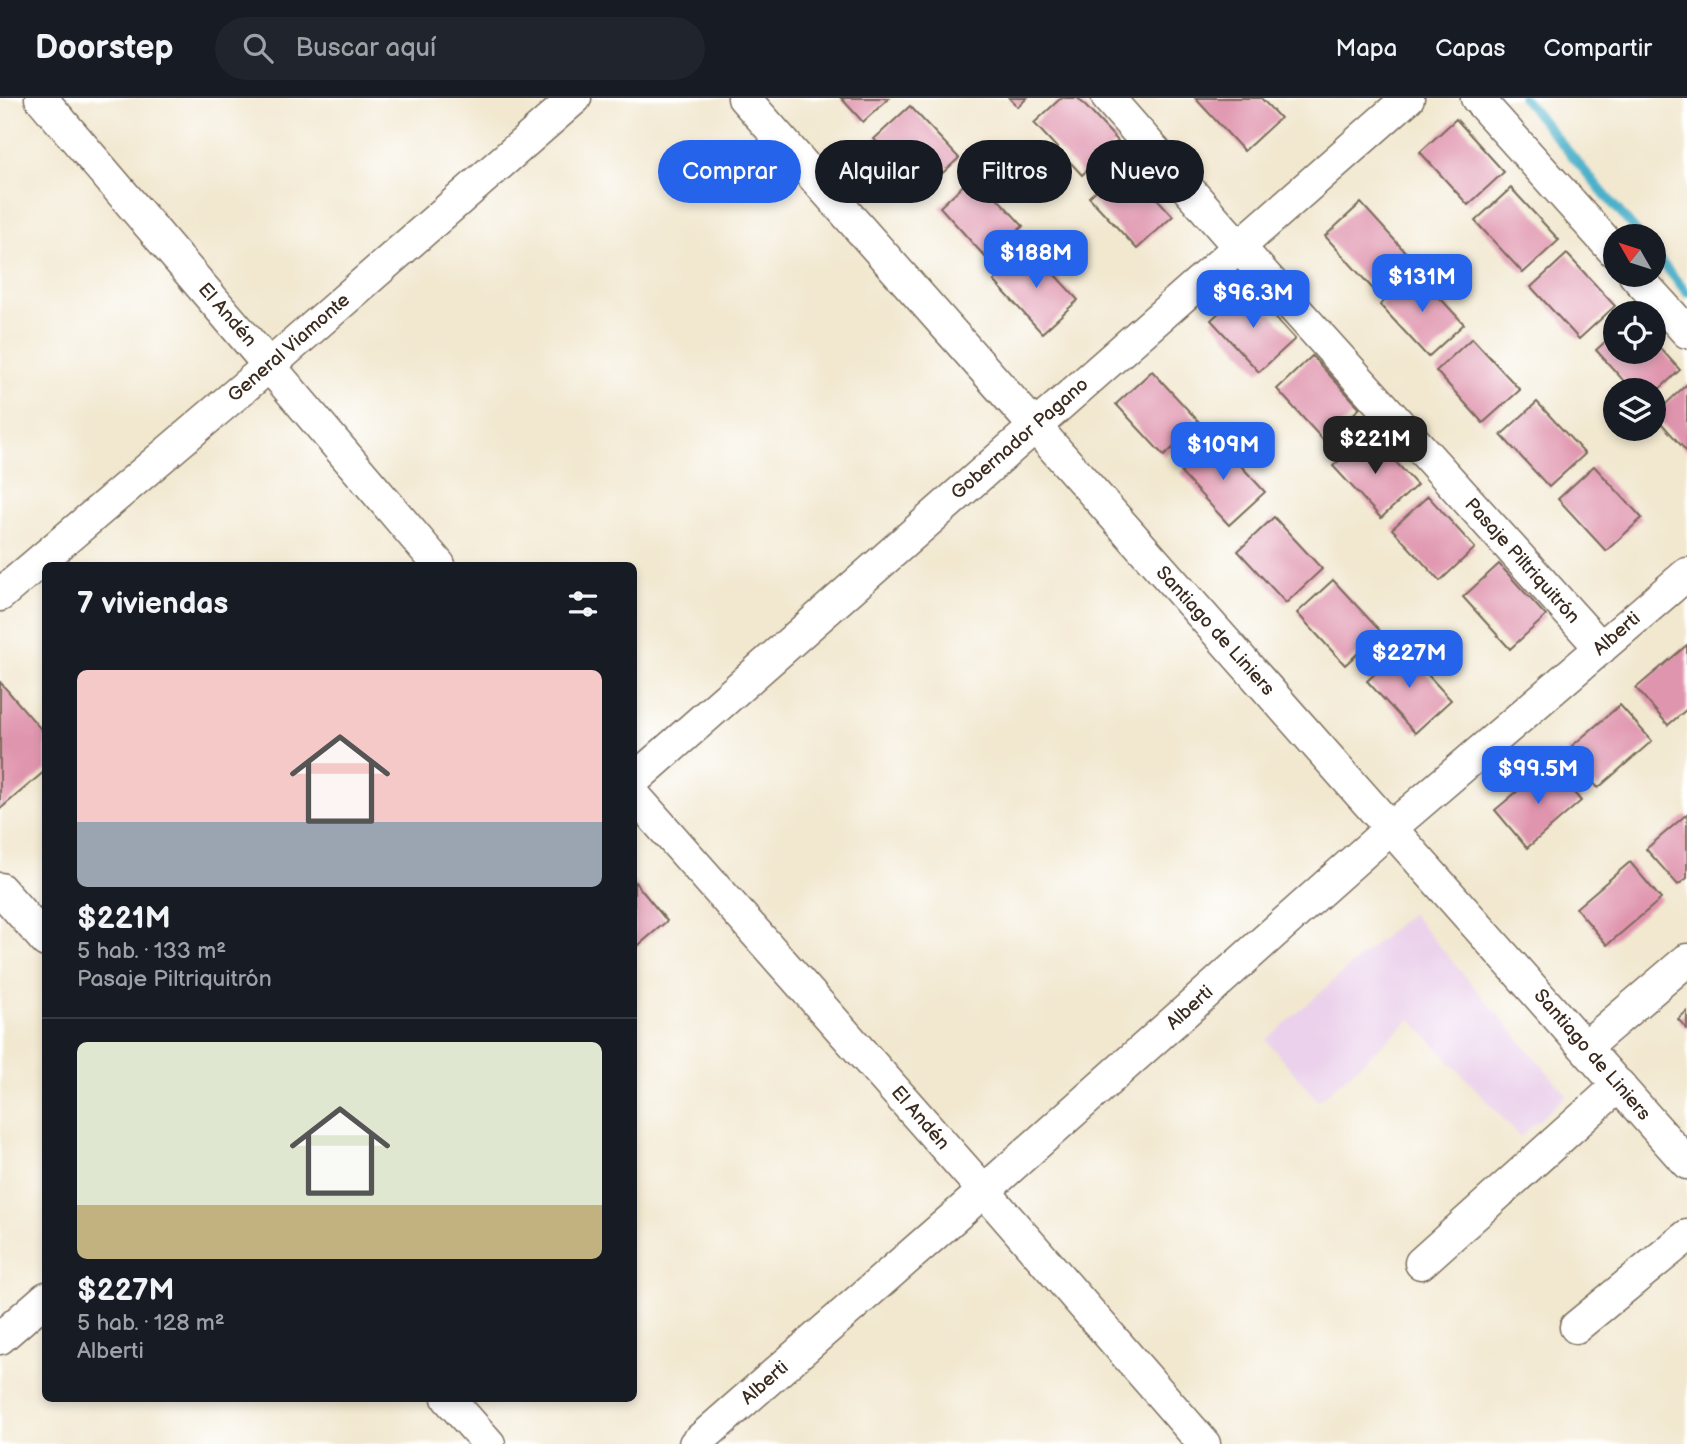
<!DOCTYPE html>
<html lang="es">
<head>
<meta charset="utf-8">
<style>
  :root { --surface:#171b24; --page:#20242c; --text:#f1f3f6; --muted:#9ea1a6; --line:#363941; --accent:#2563eb }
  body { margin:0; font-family:"Balsamiq Sans",sans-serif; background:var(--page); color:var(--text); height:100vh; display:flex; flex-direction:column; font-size:26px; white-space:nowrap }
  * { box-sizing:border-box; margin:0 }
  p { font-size:23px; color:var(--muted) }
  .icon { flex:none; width:38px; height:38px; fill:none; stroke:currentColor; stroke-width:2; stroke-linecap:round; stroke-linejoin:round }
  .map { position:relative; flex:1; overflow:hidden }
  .drawer { position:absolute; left:42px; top:464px; width:595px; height:840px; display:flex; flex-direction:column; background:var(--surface); border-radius:10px; box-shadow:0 4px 10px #0003 }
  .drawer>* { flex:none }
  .hud { position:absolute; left:658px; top:42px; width:665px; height:63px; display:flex; gap:14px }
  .needle { width:46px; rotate:309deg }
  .buttons { position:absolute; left:1603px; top:126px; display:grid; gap:14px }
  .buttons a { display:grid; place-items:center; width:63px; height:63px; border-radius:50%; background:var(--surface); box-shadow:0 4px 10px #0003; font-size:35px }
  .price { position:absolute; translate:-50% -60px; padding:0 16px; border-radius:14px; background:var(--accent); color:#fff; font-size:23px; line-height:46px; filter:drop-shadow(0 2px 4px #0008) }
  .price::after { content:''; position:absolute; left:50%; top:42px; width:21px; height:16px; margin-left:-10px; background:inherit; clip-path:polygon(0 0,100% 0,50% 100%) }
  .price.on { background:#222; color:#fff }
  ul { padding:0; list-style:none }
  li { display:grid; align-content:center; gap:14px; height:371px; padding:0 35px }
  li+li { border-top:2px solid var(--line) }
  li span { display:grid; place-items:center; height:217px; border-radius:10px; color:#555 }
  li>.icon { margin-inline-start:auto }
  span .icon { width:126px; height:126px; fill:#fffc; stroke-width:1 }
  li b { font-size:30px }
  h2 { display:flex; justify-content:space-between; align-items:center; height:84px; padding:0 35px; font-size:30px }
  .chip { padding:0 24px; border-radius:32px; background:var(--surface); box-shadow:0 4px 10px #0003; font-size:24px; line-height:63px }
  .chip.on { background:var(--accent); color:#fff }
  header { display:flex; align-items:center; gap:42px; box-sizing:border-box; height:98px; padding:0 35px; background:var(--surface); border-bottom:2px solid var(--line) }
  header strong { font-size:33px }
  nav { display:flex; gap:38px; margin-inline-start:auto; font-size:24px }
  .search { width:490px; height:63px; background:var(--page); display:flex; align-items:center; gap:18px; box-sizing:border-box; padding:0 24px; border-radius:38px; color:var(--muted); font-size:26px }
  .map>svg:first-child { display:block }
</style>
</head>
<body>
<header>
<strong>Doorstep</strong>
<div class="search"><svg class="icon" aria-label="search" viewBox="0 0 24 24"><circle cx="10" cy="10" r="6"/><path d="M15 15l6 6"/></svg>Buscar aquí</div>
<nav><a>Mapa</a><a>Capas</a><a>Compartir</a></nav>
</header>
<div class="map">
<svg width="1687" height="1346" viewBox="0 0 1687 1346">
  <rect width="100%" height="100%" fill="#fff"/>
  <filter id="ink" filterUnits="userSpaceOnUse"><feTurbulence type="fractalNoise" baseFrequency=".0143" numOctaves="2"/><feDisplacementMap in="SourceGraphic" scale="14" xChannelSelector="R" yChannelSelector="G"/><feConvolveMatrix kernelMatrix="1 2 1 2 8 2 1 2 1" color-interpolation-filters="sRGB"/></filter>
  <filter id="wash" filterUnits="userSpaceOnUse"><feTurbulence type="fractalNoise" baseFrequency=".00686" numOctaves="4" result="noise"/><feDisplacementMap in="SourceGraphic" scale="28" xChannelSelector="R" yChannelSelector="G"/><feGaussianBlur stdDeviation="1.57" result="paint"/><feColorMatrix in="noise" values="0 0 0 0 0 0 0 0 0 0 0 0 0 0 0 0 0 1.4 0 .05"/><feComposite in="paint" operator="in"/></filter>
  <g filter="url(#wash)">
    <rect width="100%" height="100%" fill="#f2e8d0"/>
    <path fill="#ebd1eb" d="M1411,815L1567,997L1520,1039L1411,921L1318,1003L1266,942Z"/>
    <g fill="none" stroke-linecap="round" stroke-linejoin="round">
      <g stroke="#4bb1ca" stroke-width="9">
        <path d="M1523,0L1640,138"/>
        <path d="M1654,155L1687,195"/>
      </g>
    </g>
    <g id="blocks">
      <g fill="#e095ae">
        <path d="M841,0H889L863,24Z"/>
        <path d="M1009,0H1027L1018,9Z"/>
        <path d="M1061,0H1078L1118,43L1082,77L1034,25Z"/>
        <path d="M1195,0H1261L1280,20L1244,53Z"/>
        <path d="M910,8L959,60L923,93L874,41Z"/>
        <path d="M1456,21L1504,74L1468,107L1420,54Z"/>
        <path d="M1125,66L1173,118L1137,151L1089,99Z"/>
        <path d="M975,76L1023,128L987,161L940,109Z"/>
        <path d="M1511,90L1559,142L1523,175L1475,123Z"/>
        <path d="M1361,105L1409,158L1373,191L1325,138Z"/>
        <path d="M1030,150L1078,202L1042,235L994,183Z"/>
        <path d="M1567,156L1615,208L1579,241L1531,189Z"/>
        <path d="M1416,174L1464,226L1428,259L1380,207Z"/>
        <path d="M1247,189L1295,241L1259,274L1211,222Z"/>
        <path d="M1615,235V254H1654V243L1680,272L1654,296V292H1632L1596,252Z"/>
        <path d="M1472,240L1520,292L1483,325L1436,273Z"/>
        <path d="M1312,258L1360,310L1324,343L1277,291Z"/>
        <path d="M1152,273L1200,325L1164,358L1116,306Z"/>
        <path d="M1687,286V354L1654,317Z"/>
        <path d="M1537,304L1585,356L1549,389L1501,337Z"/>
        <path d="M1369,335L1417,387L1381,420L1333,368Z"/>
        <path d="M1217,342L1265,394L1229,427L1181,375Z"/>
        <path d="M1594,368L1642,420L1606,453L1558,401Z"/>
        <path d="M1428,398L1475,450L1440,483L1392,431Z"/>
        <path d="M1274,419L1322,471L1286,505L1238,453Z"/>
        <path d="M1499,466L1546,518L1510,551L1463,499Z"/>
        <path d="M1333,482L1381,534L1345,567L1297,515Z"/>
        <path d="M1687,547V611L1668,627L1636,590Z"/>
        <path d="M1403,550L1451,602L1415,635L1367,583Z"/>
        <path d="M0,584L46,637V672L0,711Z"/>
        <path d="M1620,607L1652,643L1598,690L1566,653Z"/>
        <path d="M1550,666L1581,703L1527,750L1495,712Z"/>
        <path d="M1687,716V780L1678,787L1646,751Z"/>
        <path d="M1630,764L1661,801L1607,847L1576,810Z"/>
        <path d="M634,783L667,823L634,851Z"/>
        <path d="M1687,913V931L1678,921Z"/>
      </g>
    </g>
  </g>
  <g filter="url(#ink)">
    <use href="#blocks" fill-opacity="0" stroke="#7b6c5c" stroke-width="2"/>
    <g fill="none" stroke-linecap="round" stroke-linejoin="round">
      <defs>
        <g id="street">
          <path d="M41,0L439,467"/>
          <path d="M744,0L1687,1065"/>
          <path d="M1108,0L1239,149L1601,550"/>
          <path d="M1477,0L1615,154"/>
          <path d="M1635,177L1687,234"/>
          <path d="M0,497L270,267L575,0"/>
          <path d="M634,682L1408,0"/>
          <path d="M634,697L984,1093L1204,1346"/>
          <path d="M0,791L46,843"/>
          <path d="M1585,949L1687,862"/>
          <path d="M1421,1165L1619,987"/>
          <path d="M1576,1229L1687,1138"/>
          <path d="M0,1240L46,1200"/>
          <path d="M448,1300L489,1346"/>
          <path d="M695,1346L984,1093L1391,730L1687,476"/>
        </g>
      </defs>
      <use href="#street" stroke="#7b6c5c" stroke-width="35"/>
      <use href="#street" stroke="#fff" stroke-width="32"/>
    </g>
  </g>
  <g text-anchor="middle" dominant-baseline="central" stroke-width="5" stroke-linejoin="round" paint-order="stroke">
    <g font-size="19" fill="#3b2a1e" stroke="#fff">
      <text transform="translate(227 217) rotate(49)">El Andén</text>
      <text transform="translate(289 250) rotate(-41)">General Viamonte</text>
      <text transform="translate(1020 341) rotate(-41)">Gobernador Pagano</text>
      <text transform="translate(1522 463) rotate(48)">Pasaje Piltriquitrón</text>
      <text transform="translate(1215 533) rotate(48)">Santiago de Liniers</text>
      <text transform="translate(1617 536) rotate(-41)">Alberti</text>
      <text transform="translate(1190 910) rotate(-42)">Alberti</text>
      <text transform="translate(1592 957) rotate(49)">Santiago de Liniers</text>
      <text transform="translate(920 1020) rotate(49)">El Andén</text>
      <text transform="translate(765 1285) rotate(-41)">Alberti</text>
    </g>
  </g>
</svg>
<div class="buttons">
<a><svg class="needle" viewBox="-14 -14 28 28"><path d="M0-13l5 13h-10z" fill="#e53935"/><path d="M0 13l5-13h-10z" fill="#9ea1a6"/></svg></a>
<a><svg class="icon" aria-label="locate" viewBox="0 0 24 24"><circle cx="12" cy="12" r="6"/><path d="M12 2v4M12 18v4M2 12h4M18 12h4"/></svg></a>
<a><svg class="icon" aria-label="layers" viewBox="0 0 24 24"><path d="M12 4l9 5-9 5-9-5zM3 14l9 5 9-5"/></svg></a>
</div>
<b class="price" style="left:1036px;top:192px">$188M</b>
<b class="price" style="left:1422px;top:216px">$131M</b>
<b class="price" style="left:1253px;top:232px">$96.3M</b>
<b class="price on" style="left:1375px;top:378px">$221M</b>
<b class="price" style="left:1223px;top:384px">$109M</b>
<b class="price" style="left:1409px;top:592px">$227M</b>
<b class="price" style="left:1538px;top:708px">$99.5M</b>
<div class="hud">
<a class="chip on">Comprar</a>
<a class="chip">Alquilar</a>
<a class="chip">Filtros</a>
<a class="chip">Nuevo</a>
</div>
<section class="drawer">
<h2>7 viviendas<svg class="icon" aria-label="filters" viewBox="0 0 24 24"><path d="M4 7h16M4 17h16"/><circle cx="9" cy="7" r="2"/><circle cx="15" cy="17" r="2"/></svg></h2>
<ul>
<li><span style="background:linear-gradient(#f6c9c9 70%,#9aa5b1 0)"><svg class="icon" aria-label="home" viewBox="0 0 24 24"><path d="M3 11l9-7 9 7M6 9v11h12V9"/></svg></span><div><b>$221M</b><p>5 hab. · 133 m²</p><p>Pasaje Piltriquitrón</p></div></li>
<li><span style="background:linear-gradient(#dfe7d0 75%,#c2b280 0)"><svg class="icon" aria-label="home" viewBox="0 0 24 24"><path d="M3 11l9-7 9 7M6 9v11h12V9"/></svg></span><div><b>$227M</b><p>5 hab. · 128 m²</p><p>Alberti</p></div></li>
</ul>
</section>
</div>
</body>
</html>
